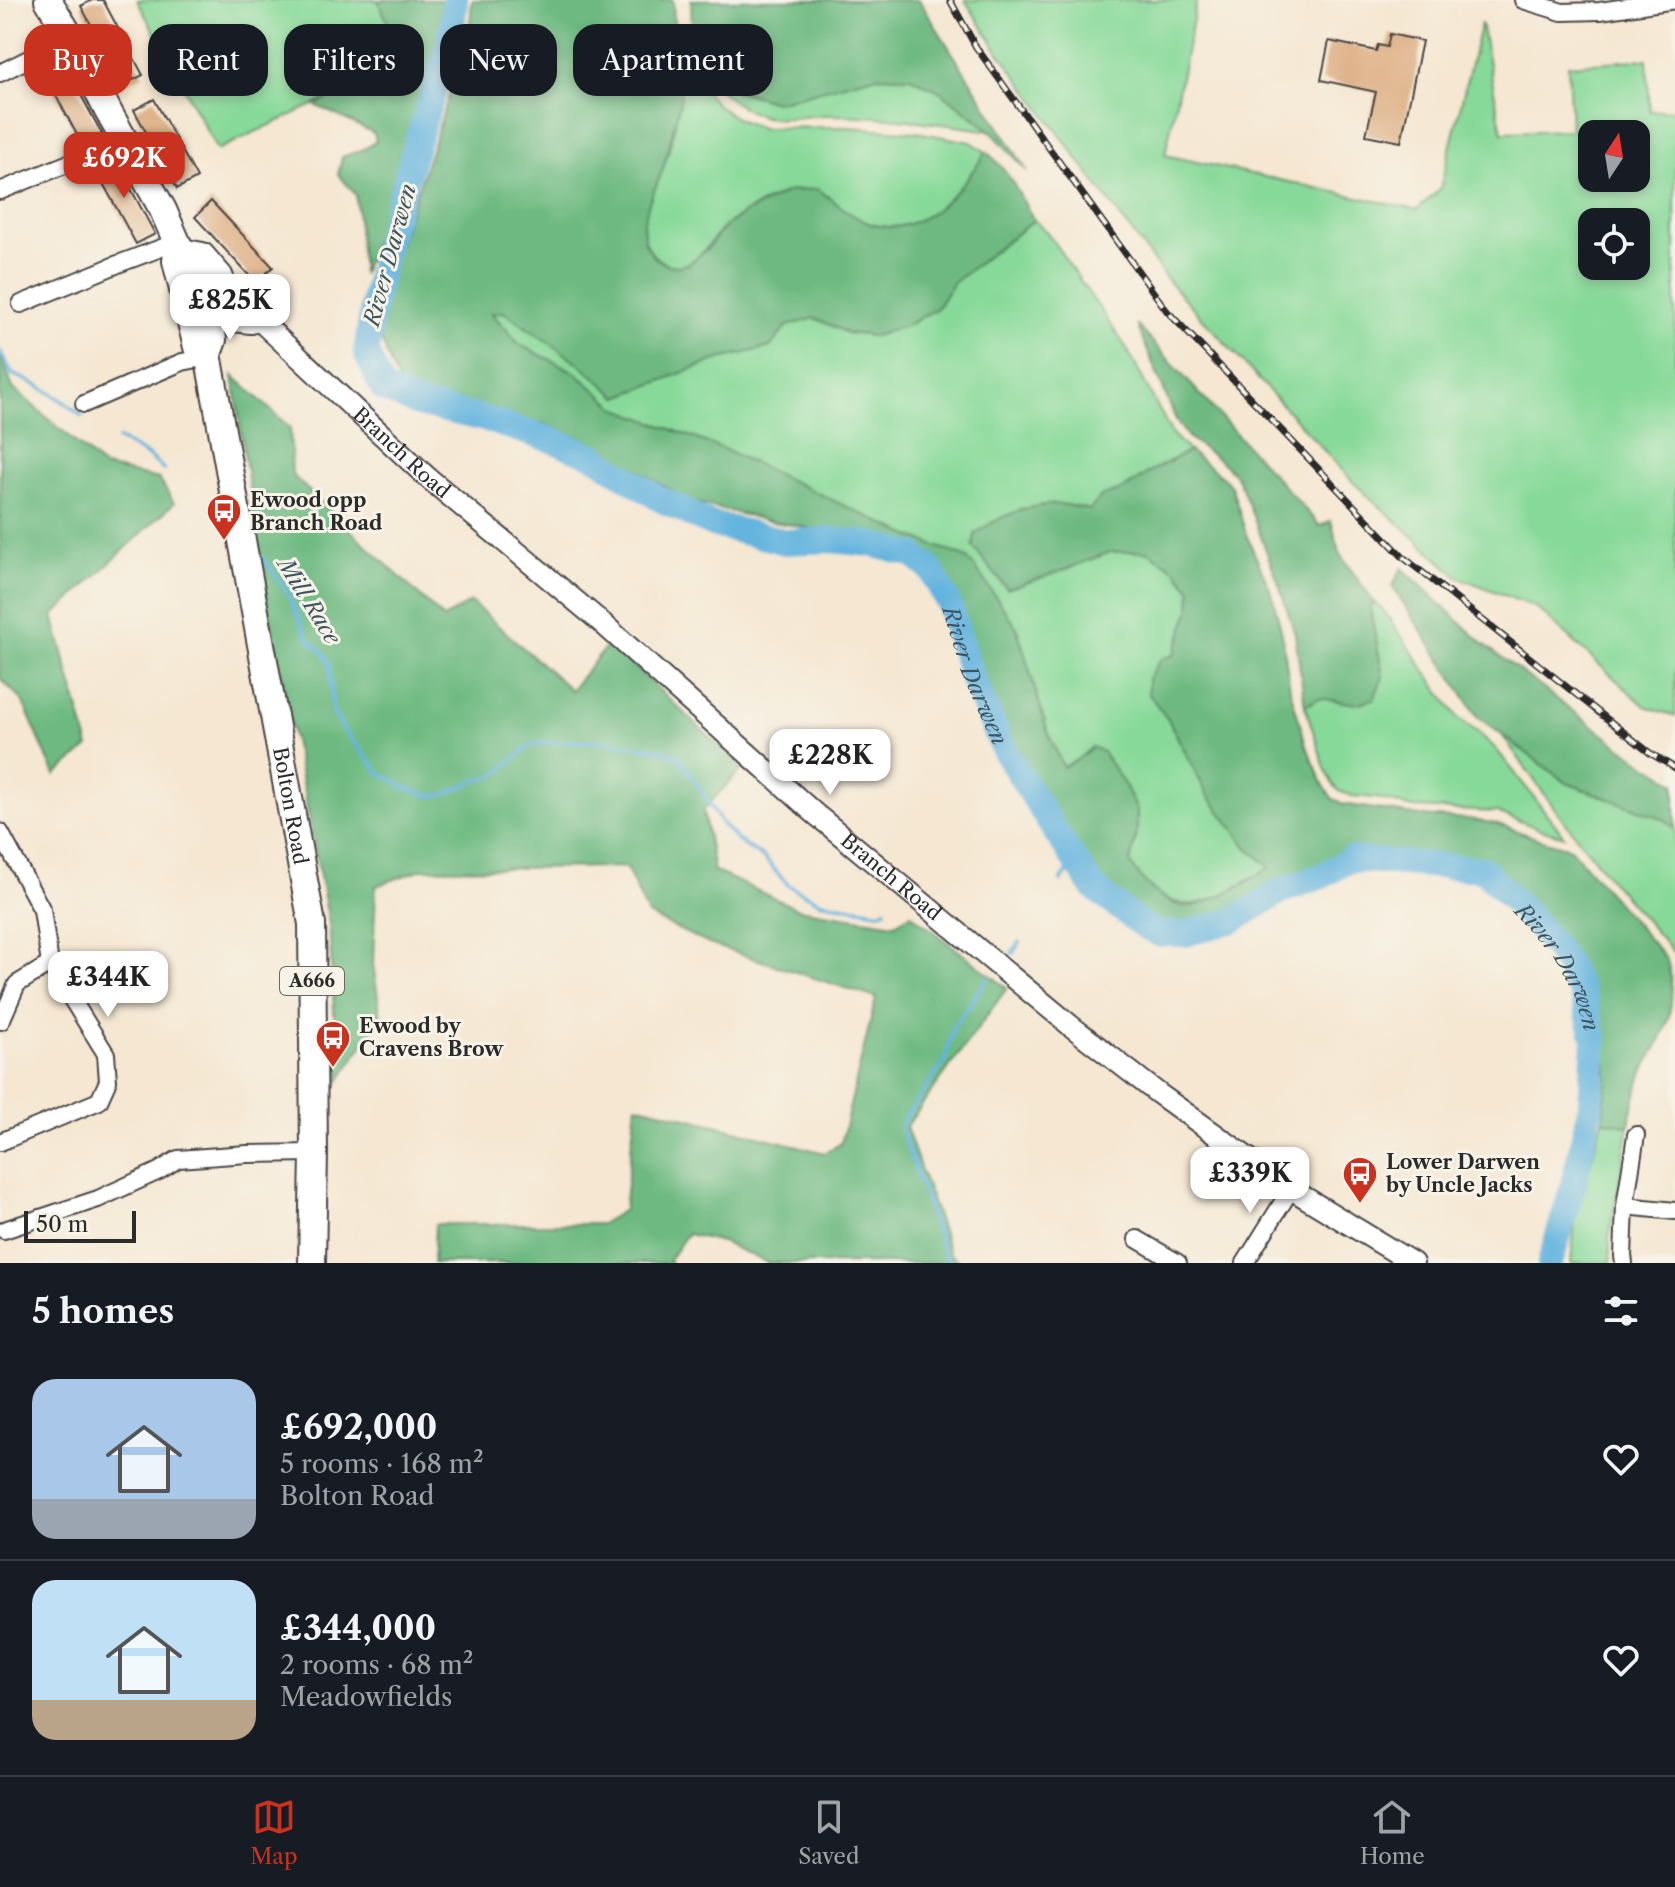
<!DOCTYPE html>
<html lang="en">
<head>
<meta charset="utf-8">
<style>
  :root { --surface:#171b24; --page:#20242c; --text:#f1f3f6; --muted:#9ea1a6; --line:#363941; --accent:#c8321e }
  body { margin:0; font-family:"Libre Caslon Text",serif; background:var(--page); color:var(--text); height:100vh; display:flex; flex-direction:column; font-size:30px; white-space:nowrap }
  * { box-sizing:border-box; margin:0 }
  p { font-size:26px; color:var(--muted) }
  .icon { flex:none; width:44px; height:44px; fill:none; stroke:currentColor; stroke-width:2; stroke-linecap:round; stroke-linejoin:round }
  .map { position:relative; height:1263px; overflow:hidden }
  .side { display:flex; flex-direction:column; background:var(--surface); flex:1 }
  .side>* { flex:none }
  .guide { position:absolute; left:24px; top:24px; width:800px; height:72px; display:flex; gap:16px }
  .needle { width:52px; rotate:12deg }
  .tools { position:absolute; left:1578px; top:120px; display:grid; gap:16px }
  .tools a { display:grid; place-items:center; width:72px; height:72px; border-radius:16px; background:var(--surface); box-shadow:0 4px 12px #0003; font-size:40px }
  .scale { position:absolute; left:24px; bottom:20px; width:112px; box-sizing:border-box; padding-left:8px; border:4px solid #2b2b2b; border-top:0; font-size:22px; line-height:28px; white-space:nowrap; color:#2b2b2b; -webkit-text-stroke:6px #f7f3e8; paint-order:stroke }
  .price { position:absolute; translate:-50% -68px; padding:0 18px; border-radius:16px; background:#fff; color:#222; font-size:26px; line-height:52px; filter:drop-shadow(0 2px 4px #0008) }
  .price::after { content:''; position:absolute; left:50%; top:48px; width:24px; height:18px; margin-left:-12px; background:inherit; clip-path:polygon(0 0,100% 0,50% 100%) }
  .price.selected { background:var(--accent); color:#fff }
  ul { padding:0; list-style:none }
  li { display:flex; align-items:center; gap:24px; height:200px; padding:0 32px }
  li+li { border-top:2px solid var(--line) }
  li span { display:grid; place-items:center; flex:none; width:224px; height:160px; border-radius:24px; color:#555 }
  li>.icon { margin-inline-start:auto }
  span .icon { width:96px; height:96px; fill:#fffc; stroke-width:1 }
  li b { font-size:34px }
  h2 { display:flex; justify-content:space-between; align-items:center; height:96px; padding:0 32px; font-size:34px }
  .chip { padding:0 28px; border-radius:24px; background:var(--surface); box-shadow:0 4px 12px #0003; font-size:28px; line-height:72px }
  .chip.selected { background:var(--accent); color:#fff }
  .tab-bar { display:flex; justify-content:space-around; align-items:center; height:112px; border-top:2px solid var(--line); background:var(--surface); font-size:22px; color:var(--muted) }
  .tab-bar a { display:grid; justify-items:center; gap:4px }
  .tab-bar .selected { color:var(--accent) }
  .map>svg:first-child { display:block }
</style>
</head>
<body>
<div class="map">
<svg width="1675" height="1263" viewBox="0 0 1675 1263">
  <rect width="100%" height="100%" fill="#f7f3e8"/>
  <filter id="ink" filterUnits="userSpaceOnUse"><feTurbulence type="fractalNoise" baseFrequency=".0125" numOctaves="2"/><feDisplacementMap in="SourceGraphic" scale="16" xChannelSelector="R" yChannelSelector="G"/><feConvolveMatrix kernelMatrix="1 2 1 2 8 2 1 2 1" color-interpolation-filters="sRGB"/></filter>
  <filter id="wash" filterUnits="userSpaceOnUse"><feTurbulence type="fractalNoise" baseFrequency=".006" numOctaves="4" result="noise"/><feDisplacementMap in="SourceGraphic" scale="32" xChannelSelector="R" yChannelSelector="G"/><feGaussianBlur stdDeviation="1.8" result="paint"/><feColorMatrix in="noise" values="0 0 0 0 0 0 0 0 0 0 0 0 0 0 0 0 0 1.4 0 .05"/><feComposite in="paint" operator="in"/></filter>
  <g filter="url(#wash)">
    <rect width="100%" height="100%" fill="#f5e7d2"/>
    <g fill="#87d999" stroke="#598262" stroke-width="2" fill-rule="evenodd">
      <path d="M137,0H378L405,62L217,150Z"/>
      <path d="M965,0H1197L1165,155L1417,210L1440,189L1481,23L1502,132L1571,130L1568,65L1647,59L1650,111L1675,110V716L1645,706L1537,608L1458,577L1354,483L1169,282L998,51ZM1592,134H1636V178H1592ZM1592,222H1636V266H1592Z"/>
      <path d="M682,61L699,85L717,105L737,119L761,128L848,127L916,132L971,142L986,152C963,188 920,240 871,224C851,217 834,201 818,189C808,190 797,189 788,192C768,199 740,214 724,227C710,239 703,259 685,265C671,270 656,260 649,249C645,242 643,233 643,226C644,207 655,191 661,174C675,138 680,99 682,61Z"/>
      <path d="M703,70L736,91L776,102L874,76L910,77L940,91L991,131C937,123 881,115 826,115C802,115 779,124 754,113C732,104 718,88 703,70Z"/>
      <path d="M1034,220L1046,231L1126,347L1172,434L1189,451L1149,472L1124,489L1100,497L1090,510L1060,504L1019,509L1056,573L1110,552L1147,551L1175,569L1191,590L1190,611L1174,655L1161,660L1148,679V693L1169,721L1207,794L1248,848L1271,867C1210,901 1181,932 1129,863L1137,832L1077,760L1063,767L1047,730L1017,628L965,557L907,535L723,449L618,409L573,371L520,345L491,312H504L580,364L618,397L716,360L770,347L787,326L815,318L847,333L874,336L908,325L937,308L953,283Z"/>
      <path d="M1374,602L1381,607L1459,719L1480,734L1496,749L1564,836L1540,829L1497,812L1414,808L1377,798L1352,796L1339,791L1332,783L1325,768L1305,706L1319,698L1331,699L1379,655L1370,609Z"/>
      <path d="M1502,735L1567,783L1666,820L1675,829V954L1614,884L1558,813Z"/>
      <path d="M1603,1120L1629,1126L1609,1237L1611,1263H1571L1576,1212Z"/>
    </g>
    <g fill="#6db981" stroke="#4c7256" stroke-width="2">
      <path d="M378,0H444V31L433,71L393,201L377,235L362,275L356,195L338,174L342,157L364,149L376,141L374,133L315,105L405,62Z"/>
      <path d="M472,0H673L675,41L682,61L680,103L662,172L649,202L643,225L645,243L653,256L667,265L679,266L688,264L710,246L722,229L746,212L790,191L818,189C834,201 851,217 871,224C920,240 963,188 986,152C1008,168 1020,197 1034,220L953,283L937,308L908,325L874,336L847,333L815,318L787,326L770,347L716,360L618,397L580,364L504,312L491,313L520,345L573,371L618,409L723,449L907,535L965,557L974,566L1017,628L1047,730L1063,767L1077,760L1092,747L1103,752L1126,787L1137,810V832L1130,863C1143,881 1160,902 1184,906C1204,909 1252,879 1270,867L1248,848L1207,794L1169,721L1148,693V679L1161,659L1174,655L1190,611L1191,589L1175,569L1147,551L1110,552L1056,573L1007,589L973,547L975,534C1000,515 1027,505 1058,504C1068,504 1080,508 1090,510L1100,497L1125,489L1149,472L1189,451L1223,477L1232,488L1246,534L1272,594L1282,634L1290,689L1306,745L1324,786L1332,798L1343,804L1421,816L1468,819L1498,824L1539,839L1570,848L1667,960C1674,986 1673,1014 1661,1039C1656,1050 1648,1060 1643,1072C1636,1089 1633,1108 1629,1126L1603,1120L1607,1080L1605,1037L1586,987L1573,962L1545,926L1485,865L1351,854L1230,914L1178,929L1158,927L1134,915L1109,891L1006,741L959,612L940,573L918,554L891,541L773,522L689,501L591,442L544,424L452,404L401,387L391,366L377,328L394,262L469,35Z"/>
      <path d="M691,0H919L1027,171L991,131L940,91L910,77L874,76L776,102L736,90L703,70L692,42Z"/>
      <path d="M1137,325L1320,526L1331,521L1341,556L1374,602L1370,609L1383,677L1374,699L1356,704L1319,698L1305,706L1295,634L1278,581L1242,488L1236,476L1224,464L1188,437L1177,422Z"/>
      <path d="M0,354L13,388L104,467L159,479L174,503L53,616L89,747L55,775L22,700L0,678Z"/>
      <path d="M233,375L290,428L292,475L443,618L471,602L571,690L609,643L743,768L703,810L714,871L798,909L895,924L911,914L1007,988L906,1127L950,1254L962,1263H768L722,1242L687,1234L669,1260L671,1263H433L435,1224H601L624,1210L636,1105L825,1153L841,1143L876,998L709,944L648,915L626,867L422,869L376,886L373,964L381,1017L338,1083L329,923L260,563Z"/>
      <path d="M1402,568L1481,642L1630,754L1675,783V829L1666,820L1567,783L1478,717L1392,586Z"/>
    </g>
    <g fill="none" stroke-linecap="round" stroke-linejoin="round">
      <g stroke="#63b4de" stroke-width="4">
        <path d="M0,351L12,374C38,384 61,398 82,416"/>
        <path d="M118,439L150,457L164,470"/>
        <path d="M263,558L288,593L308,639L322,651L329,662L333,712L346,733L380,773L408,789L430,796L443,795L475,781L494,776L531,745L549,742L606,741L667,751L678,757L688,770L723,825L737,840L764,858L789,886L821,902L880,912L885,910"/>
        <path d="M1061,881L1075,861"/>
        <path d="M1012,954L1020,942"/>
        <path d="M954,1263L946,1258L901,1128L904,1120L945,1061L953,1028L988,978"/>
      </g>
      <path stroke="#63b4de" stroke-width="26" id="s1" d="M455,0L450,42L417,142L388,240L374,300L366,353L383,389L418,404L481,418L549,439L594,456L658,498L711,524L786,542L830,540L872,544L913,555L931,570L949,604L970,672L1003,748L1053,828L1093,887L1139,923L1159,934H1185L1234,920L1281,891L1322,876L1351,859L1483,869L1538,926L1563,958L1582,993L1595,1039L1591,1104L1574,1183L1550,1263"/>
    </g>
    <g id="blocks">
      <g fill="#deb086">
        <path d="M92,0H103L143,75L123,85L81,6Z"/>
        <path d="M1390,34L1422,41L1401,142L1366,135L1376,92L1321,80L1329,41L1376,51L1378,45L1387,47Z"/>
        <path d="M62,60L102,134L82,144L42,70Z"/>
        <path d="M154,99L197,178L177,189L134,110Z"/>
        <path d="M114,157L155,234L136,244L93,165Z"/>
        <path d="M211,201L273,267L256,283L195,217Z"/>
      </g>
    </g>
  </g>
  <g filter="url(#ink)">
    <use href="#blocks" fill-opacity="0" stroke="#494744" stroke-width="2"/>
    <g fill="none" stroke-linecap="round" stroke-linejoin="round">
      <defs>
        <g id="minor">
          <path d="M1523,0L1562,12L1600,11L1675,0"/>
          <path d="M0,73L71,38"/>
          <path d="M0,191L126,140"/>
          <path d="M21,304L118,264L177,242"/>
          <path d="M84,404L182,362L208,357"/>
          <path d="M0,832L42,910L50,964L106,1054L108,1081L99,1101L0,1142"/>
          <path d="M1,1021L17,984L50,964"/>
          <path d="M1625,1206L1675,1211"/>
          <path d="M4,1230L98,1199L159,1171L178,1159L247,1154L314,1153"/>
          <path d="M1137,1239L1178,1263"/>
          <path d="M1245,1263L1291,1189"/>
          <path d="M1624,1263L1623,1256L1625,1206L1636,1135"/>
        </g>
        <g id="tertiary">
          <path d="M181,249L203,253L222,275L231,299"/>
          <path id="s2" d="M192,297L218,295L240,302L427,477L601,622L813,812L1071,1026L1159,1094L1291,1189L1413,1263"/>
          <path d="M198,322L224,320L251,323L257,321"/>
        </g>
        <g id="trunk">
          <path id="s3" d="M48,0L71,38L108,111L163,210L179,247L194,261L197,268L211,320L213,340L208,354L312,924L314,1153L312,1263"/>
          <path d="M179,247L176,261L197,347L208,354"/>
        </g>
      </defs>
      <use href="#minor" stroke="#494744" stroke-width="20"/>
      <use href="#tertiary" stroke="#494744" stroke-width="24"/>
      <use href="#trunk" stroke="#494744" stroke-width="30"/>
      <use href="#minor" stroke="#fff" stroke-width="16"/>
      <use href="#tertiary" stroke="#fff" stroke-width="20"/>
      <use href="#trunk" stroke="#fff" stroke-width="26"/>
      <defs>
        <path id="rail" d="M950,0L976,47L1167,311L1403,557L1650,753L1675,768"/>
      </defs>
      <use href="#rail" stroke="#2b2b2b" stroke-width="7"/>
      <use href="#rail" stroke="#f7f3e8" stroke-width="4" stroke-dasharray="12" stroke-linecap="butt"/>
    </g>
  </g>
  <defs>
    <symbol id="bus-pin" viewBox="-11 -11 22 30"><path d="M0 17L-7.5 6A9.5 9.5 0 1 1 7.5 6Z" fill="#c8321e" stroke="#f7f3e8"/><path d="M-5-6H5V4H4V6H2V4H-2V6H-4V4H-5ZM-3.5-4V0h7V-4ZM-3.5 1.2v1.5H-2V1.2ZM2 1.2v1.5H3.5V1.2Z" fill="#fff"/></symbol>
  </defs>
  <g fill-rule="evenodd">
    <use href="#bus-pin" x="204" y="491" width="40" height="54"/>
    <use href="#bus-pin" x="313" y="1018" width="40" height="54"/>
    <use href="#bus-pin" x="1340" y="1154" width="40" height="54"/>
  </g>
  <g text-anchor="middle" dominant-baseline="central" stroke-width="6" stroke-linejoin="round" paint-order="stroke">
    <rect fill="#f7f3e8" stroke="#686764" stroke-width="2" x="280" y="967" width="64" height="28" rx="6"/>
    <g font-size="18" font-weight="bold" fill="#2b2b2b">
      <text x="312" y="981">A666</text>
    </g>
    <g font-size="20" fill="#2b2b2b" stroke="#f7f3e8">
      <text stroke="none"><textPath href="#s2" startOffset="270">Branch Road</textPath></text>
      <text stroke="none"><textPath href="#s3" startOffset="856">Bolton Road</textPath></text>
      <text stroke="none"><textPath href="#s2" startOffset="918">Branch Road</textPath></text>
    </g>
    <g font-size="20" font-weight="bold" fill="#2b2b2b" stroke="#f7f3e8" text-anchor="start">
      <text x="250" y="500">Ewood opp<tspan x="250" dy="23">Branch Road</tspan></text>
      <text x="359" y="1026">Ewood by<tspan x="359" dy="23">Cravens Brow</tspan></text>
      <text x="1386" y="1162">Lower Darwen<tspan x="1386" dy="23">by Uncle Jacks</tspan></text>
    </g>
    <g font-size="22" font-style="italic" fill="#3c5461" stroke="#f7f3e8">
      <text transform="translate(390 255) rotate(-75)">River Darwen</text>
      <text transform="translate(309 601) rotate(58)">Mill Race</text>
      <text stroke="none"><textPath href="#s1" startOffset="1106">River Darwen</textPath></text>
      <text stroke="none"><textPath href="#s1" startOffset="1898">River Darwen</textPath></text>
    </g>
  </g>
</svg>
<div class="tools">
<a><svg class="needle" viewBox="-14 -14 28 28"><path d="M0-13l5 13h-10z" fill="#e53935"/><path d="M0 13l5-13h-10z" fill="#9ea1a6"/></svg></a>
<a><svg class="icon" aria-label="locate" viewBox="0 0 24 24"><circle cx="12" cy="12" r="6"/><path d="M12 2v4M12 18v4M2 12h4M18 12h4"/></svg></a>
</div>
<div class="scale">50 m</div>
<b class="price selected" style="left:124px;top:200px">£692K</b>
<b class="price" style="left:230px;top:342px">£825K</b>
<b class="price" style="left:830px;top:797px">£228K</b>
<b class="price" style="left:108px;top:1019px">£344K</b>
<b class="price" style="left:1250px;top:1215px">£339K</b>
<div class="guide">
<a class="chip selected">Buy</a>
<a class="chip">Rent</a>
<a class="chip">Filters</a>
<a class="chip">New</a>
<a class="chip">Apartment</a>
</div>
</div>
<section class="side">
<h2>5 homes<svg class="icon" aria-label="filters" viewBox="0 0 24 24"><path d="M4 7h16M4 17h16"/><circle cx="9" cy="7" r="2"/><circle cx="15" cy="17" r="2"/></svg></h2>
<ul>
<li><span style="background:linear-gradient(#a9c7e8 75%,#9aa5b1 0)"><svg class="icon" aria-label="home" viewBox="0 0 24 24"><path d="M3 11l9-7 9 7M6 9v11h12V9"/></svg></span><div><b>£692,000</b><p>5 rooms · 168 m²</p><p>Bolton Road</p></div><svg class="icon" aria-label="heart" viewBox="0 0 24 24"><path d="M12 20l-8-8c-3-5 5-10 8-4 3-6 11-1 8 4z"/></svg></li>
<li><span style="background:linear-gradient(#bfe0f5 75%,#b9a48a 0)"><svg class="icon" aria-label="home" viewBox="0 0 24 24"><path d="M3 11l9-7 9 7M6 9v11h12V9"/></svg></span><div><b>£344,000</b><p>2 rooms · 68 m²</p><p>Meadowfields</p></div><svg class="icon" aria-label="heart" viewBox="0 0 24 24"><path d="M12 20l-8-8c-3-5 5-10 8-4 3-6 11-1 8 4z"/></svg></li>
</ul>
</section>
<nav class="tab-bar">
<a class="selected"><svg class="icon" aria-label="map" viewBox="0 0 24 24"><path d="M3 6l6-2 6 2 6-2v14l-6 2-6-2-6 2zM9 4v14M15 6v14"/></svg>Map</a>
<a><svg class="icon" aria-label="saved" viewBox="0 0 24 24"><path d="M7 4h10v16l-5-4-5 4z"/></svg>Saved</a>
<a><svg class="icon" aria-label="home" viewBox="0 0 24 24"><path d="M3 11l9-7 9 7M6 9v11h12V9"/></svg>Home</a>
</nav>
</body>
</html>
